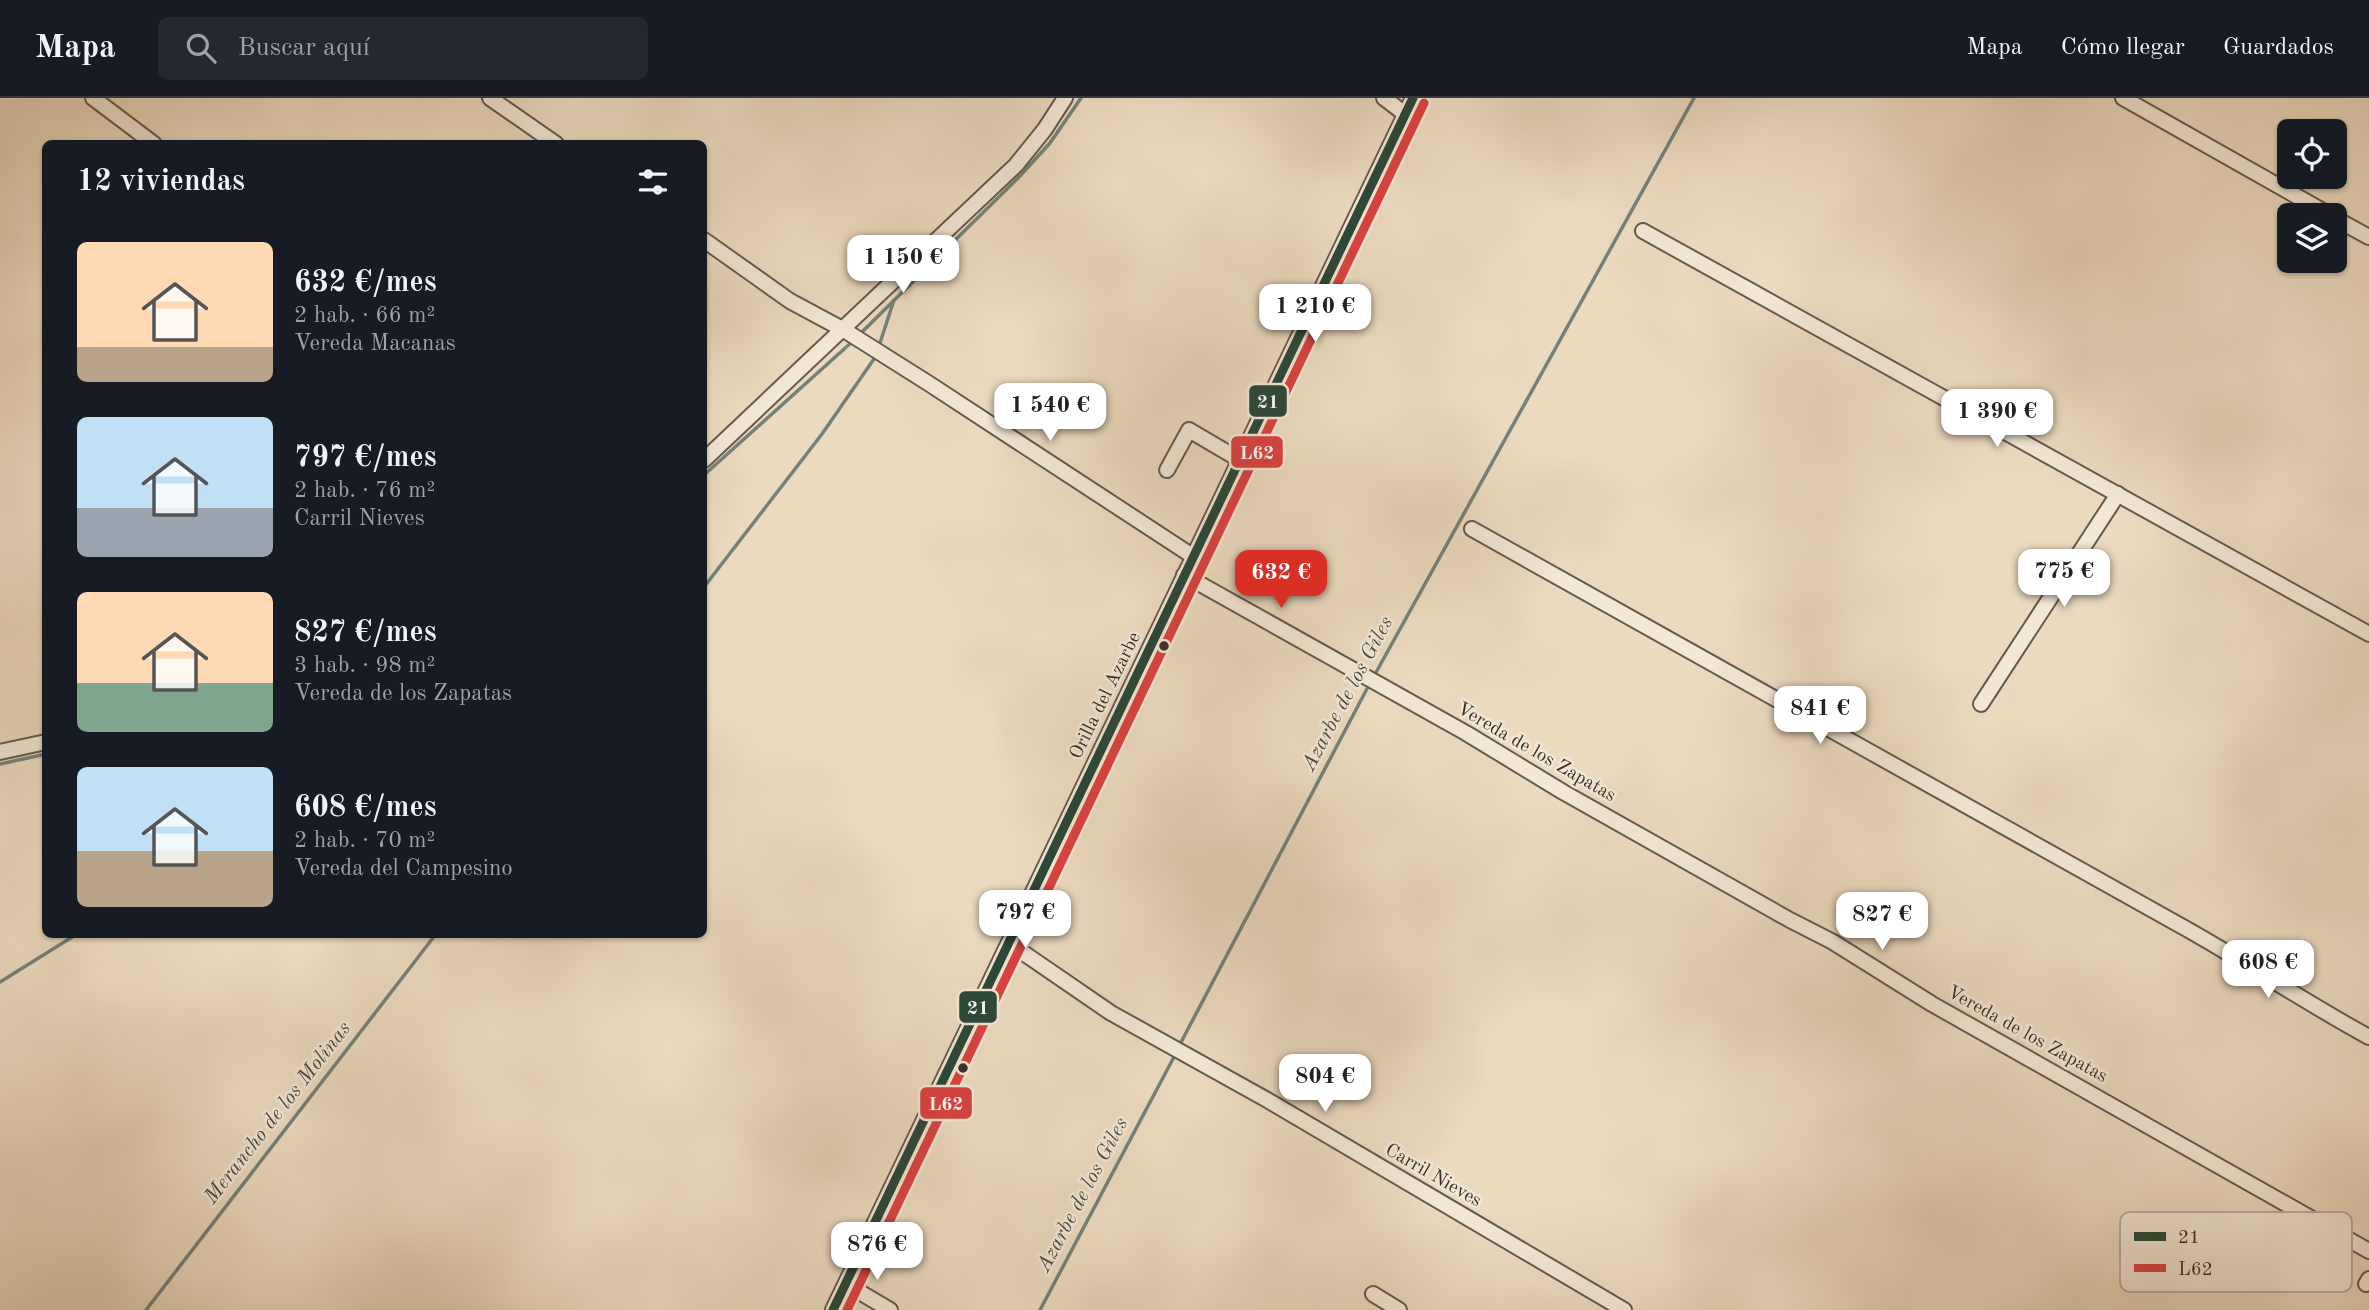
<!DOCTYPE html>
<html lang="es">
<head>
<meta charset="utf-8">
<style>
  :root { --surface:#171b24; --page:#242831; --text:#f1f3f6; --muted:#9ea1a6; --line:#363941; --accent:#d93025 }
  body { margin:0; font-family:"Old Standard TT",serif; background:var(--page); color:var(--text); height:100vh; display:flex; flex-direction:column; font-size:26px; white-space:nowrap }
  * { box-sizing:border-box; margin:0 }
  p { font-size:23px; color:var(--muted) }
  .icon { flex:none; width:38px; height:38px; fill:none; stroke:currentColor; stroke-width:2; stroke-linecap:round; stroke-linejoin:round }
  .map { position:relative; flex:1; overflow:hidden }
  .side { position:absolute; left:42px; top:42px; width:665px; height:798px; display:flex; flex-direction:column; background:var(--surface); border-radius:10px; box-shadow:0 2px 5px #0004 }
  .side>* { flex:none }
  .buttons { position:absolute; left:2277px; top:21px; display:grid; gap:14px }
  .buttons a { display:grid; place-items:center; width:70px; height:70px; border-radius:10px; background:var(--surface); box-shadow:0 2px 5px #0004; font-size:35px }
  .price { position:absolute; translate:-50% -60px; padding:0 16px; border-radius:14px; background:#fff; color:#222; font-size:23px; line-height:46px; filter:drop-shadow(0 2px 4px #0008) }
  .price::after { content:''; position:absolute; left:50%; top:42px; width:21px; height:16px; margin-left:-10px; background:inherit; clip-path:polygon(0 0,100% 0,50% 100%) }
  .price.on { background:var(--accent); color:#fff }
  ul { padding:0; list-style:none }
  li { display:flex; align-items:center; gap:21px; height:175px; padding:0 35px }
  li span { display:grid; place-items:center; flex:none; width:196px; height:140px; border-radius:10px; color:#555 }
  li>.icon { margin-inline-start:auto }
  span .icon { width:84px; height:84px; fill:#fffc; stroke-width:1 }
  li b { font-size:30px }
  h2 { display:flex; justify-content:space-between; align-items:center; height:84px; padding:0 35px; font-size:30px }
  header { display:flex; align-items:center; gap:42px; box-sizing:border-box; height:98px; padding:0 35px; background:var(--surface); border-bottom:2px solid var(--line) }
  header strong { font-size:33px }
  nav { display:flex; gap:38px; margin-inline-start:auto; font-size:24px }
  .search { width:490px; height:63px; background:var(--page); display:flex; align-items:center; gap:18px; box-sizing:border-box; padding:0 24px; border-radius:10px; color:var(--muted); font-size:26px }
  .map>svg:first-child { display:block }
</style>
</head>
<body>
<header>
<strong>Mapa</strong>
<div class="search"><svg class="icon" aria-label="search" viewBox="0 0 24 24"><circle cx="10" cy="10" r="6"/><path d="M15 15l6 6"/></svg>Buscar aquí</div>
<nav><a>Mapa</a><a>Cómo llegar</a><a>Guardados</a></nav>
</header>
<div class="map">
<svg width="2369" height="1212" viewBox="0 0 2369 1212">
  <rect width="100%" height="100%" fill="#ecdabf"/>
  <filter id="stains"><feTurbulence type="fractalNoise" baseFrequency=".00286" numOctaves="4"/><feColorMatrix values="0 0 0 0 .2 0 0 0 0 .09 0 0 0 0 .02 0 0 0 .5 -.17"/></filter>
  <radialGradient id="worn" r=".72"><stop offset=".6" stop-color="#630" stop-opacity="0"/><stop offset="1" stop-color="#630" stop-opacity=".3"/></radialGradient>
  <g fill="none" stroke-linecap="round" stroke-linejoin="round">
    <g stroke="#738379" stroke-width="3.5">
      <path d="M859,237L1019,79L1050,45L1081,0"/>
      <path d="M879,248L894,202"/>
      <path d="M704,377L853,243"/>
      <path d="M704,489L822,336L876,258"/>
      <path d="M1374,578L1694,0"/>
      <path d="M0,666L46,656"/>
      <path d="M0,884L77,836"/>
      <path d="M1178,950L1370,585"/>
      <path d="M146,1212L436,836"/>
      <path d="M1040,1212L1175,957"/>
    </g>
    <defs>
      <g id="minor">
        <path d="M93,0L154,46"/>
        <path d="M490,0L556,46"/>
        <path d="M1384,0L1405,16"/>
        <path d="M2123,0L2330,117"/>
        <path d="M2334,120L2369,139"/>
        <path d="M1643,133L2369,536"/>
        <path d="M704,142L790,203L844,232L928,285L1194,459"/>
        <path d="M704,362L1016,67L1045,31L1065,0"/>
        <path d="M1167,372L1189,332L1240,362"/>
        <path d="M1472,431C1708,565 1946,696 2183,829C2246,864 2306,905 2369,939"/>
        <path d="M1184,477L1466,635L1563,694L1790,822L1833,844L1932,906L2369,1153"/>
        <path d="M1981,606L2118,396"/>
        <path d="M0,654L46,644"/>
        <path d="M1009,845L1111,915L1269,1003L1624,1212"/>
        <path d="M846,1186L890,1212"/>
        <path d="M2366,1186L2369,1181"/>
        <path d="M1373,1196L1399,1212"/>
        <path d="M833,1212L1413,0"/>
      </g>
    </defs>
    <use href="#minor" stroke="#665a4c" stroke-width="18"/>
    <use href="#minor" stroke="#f3e7d5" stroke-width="14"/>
    <defs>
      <path id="bus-1" d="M833,1212L1413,0"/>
      <path id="bus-2" d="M847,1212L1424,5"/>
    </defs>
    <use href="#bus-1" stroke="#f3e7d5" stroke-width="14"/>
    <use href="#bus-2" stroke="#f3e7d5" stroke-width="14"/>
    <use href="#bus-1" stroke="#2a4739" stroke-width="9"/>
    <use href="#bus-2" stroke="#da4240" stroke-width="9"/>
  </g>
  <g fill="#393026" stroke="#f3e7d5" stroke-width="2.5">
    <circle cx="1164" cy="548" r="6"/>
    <circle cx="963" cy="970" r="6"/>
  </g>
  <g text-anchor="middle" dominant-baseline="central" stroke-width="5" stroke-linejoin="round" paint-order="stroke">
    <g font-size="19" fill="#393026" stroke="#f3e7d5">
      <text transform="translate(1106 598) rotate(-64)">Orilla del Azarbe</text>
      <text transform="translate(1536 655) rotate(30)">Vereda de los Zapatas</text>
      <text transform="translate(2027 937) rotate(29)">Vereda de los Zapatas</text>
      <text transform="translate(1433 1078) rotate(30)">Carril Nieves</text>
    </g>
    <g font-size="21" font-style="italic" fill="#4c4c42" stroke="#f3e7d5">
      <text transform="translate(1348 596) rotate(-62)">Azarbe de los Giles</text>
      <text transform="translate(278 1015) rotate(-52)">Merancho de los Molinas</text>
      <text transform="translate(1083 1097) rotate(-62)">Azarbe de los Giles</text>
    </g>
  </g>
  <rect x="2120" y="1114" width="232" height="80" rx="10" fill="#f3e7d5" stroke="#bbb0a0" stroke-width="2"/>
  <rect x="2134" y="1134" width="32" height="9" fill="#2a4739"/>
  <rect x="2134" y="1166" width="32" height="8" fill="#da4240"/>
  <g font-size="19" fill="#393026">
    <text x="2178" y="1145">21</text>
    <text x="2178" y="1177">L62</text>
  </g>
  <g stroke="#f3e7d5" stroke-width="2.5">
    <rect x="1248" y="286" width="40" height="34" rx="7" fill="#2a4739"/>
    <rect x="1230" y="337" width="54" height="34" rx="7" fill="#da4240"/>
    <rect x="958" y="892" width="40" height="34" rx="7" fill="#2a4739"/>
    <rect x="919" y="988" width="54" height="34" rx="7" fill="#da4240"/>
  </g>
  <g font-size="19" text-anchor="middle" font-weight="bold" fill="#fff">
    <text x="1268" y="310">21</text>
    <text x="1257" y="361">L62</text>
    <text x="978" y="916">21</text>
    <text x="946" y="1012">L62</text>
  </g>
  <rect width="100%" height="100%" filter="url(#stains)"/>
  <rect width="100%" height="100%" fill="url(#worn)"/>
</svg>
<div class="buttons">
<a><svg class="icon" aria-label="locate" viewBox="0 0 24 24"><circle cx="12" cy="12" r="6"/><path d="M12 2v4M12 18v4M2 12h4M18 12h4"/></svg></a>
<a><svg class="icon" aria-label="layers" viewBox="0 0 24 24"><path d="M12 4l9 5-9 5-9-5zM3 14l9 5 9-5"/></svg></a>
</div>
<b class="price" style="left:903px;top:197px">1 150 €</b>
<b class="price" style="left:1315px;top:246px">1 210 €</b>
<b class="price" style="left:1050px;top:345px">1 540 €</b>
<b class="price" style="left:1997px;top:351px">1 390 €</b>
<b class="price" style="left:2064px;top:511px">775 €</b>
<b class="price on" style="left:1281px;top:512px">632 €</b>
<b class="price" style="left:1820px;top:648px">841 €</b>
<b class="price" style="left:1025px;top:852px">797 €</b>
<b class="price" style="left:1882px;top:854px">827 €</b>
<b class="price" style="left:2268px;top:902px">608 €</b>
<b class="price" style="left:1325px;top:1016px">804 €</b>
<b class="price" style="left:877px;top:1184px">876 €</b>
<section class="side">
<h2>12 viviendas<svg class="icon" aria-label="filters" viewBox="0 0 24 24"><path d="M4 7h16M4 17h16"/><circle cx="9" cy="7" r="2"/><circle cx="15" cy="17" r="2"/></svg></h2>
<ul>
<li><span style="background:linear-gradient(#ffd9b3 75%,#b9a48a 0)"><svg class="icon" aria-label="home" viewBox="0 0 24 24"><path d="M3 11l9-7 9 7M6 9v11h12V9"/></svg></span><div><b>632 €/mes</b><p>2 hab. · 66 m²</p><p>Vereda Macanas</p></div></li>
<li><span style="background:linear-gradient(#bfe0f5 65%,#9aa5b1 0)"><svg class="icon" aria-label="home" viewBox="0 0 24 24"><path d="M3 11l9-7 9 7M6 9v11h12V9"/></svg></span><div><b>797 €/mes</b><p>2 hab. · 76 m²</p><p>Carril Nieves</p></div></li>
<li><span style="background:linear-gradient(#ffd9b3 65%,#7fa58c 0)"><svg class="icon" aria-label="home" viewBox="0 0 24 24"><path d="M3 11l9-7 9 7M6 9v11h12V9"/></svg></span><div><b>827 €/mes</b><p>3 hab. · 98 m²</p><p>Vereda de los Zapatas</p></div></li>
<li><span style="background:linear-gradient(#bfe0f5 60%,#b9a48a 0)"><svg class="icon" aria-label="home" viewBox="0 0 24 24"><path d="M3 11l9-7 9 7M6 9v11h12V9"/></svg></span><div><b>608 €/mes</b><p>2 hab. · 70 m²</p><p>Vereda del Campesino</p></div></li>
</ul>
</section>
</div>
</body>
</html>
